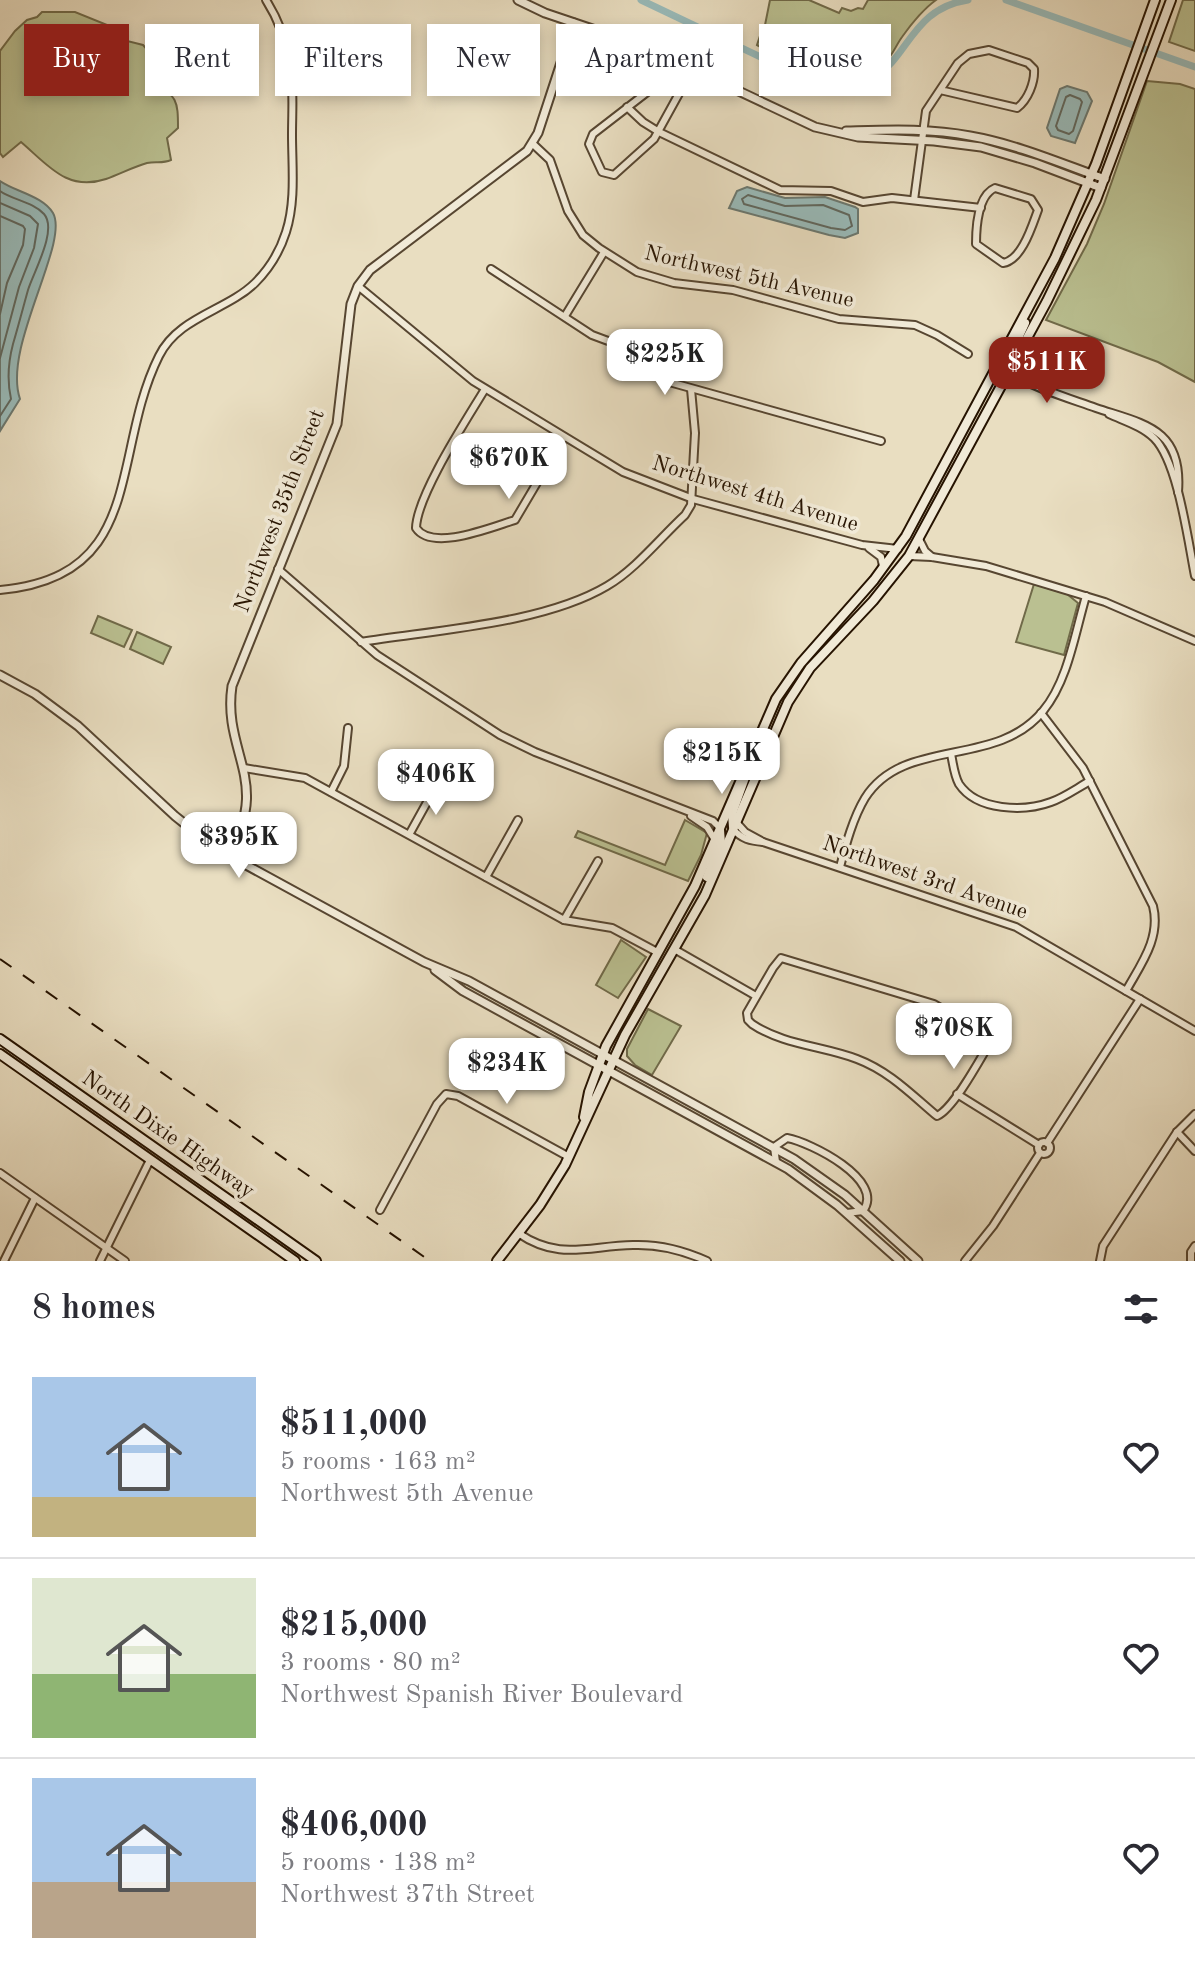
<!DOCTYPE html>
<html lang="en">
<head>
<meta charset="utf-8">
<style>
  :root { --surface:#fff; --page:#f7f7f7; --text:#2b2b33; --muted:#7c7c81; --line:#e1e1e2; --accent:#8f2418 }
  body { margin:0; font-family:"Old Standard TT",serif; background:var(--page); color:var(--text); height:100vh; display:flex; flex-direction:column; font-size:30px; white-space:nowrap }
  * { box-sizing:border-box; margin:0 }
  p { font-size:26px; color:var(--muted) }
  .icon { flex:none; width:44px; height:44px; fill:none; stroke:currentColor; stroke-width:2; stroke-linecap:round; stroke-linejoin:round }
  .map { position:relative; height:1261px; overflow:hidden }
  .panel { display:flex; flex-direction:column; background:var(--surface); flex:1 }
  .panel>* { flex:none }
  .guide { position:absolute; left:24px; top:24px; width:1148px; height:72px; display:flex; gap:16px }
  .price { position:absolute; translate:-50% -68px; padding:0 18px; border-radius:16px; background:#fff; color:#222; font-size:26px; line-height:52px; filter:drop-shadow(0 2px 4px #0008) }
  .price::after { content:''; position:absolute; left:50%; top:48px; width:24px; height:18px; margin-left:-12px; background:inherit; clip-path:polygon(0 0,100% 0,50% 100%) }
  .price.active { background:var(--accent); color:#fff }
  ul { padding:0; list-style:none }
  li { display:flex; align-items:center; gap:24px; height:200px; padding:0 32px }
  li+li { border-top:2px solid var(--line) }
  li span { display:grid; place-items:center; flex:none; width:224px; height:160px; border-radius:0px; color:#555 }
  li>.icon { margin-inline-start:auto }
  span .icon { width:96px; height:96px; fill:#fffc; stroke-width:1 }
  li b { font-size:34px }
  h2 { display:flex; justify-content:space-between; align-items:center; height:96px; padding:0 32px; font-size:34px }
  .chip { padding:0 28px; border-radius:0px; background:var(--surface); box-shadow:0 4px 12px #0003; font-size:28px; line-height:72px }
  .chip.active { background:var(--accent); color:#fff }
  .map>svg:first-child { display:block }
</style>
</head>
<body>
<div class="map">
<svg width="1195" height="1261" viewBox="0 0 1195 1261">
  <rect width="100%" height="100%" fill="#e9dec1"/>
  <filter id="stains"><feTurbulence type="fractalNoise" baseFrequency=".0025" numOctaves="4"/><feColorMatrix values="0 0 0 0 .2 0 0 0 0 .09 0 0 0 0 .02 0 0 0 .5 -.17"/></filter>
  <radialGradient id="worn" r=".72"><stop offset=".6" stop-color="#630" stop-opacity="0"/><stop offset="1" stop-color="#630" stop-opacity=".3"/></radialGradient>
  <g fill="#bac091" stroke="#706a49" stroke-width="2">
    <path d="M770,0H809L839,13L842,8L851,11L858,8L863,9L868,0H936C922,10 912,23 902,37C896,45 892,57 884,63C845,96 795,66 757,45L761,33L789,46L795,33L765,25Z"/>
    <path d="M1183,0H1195V51L1169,42Z"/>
    <path d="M42,12H75L122,31L127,41L143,45L154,57L151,63L153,81C177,97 178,100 178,128L167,138L171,160C162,164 156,161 147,163C133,167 120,174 106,179C67,192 48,165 21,142L3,157L0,153V51L15,31L27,20L37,17Z"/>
    <path d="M1147,81L1180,84L1195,89V382L1158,362L1046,320L1087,244L1104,204Z"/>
    <path d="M1034,584L1067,594L1078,603L1064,655L1016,642Z"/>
    <path d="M98,616L132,630L124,647L91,633Z"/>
    <path d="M137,632L171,647L163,664L130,649Z"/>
    <path d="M685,820L707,833L701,855L688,881L575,837L578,831L665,865Z"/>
    <path d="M621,940L646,957L618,998L596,985Z"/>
    <path d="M648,1009L681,1026L652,1075L635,1065L627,1056V1049Z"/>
  </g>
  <g fill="#99bbba" stroke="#6b7870" stroke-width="2">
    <path d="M1067,86L1087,92L1092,101L1075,143L1051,136L1047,128L1060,89Z"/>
    <path d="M0,181C16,192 43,196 53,213C70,243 2,347 20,399L0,431Z"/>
    <path d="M747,187L785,198L825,197L855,207L858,209V233L845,238L829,235L729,208L737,191Z"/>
  </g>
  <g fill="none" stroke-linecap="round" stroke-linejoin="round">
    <g stroke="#60675e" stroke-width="2">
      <path d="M1070,95L1080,99L1082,102L1073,131L1069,134L1058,130L1056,126L1066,97Z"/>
      <path d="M0,191C13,200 33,202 44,214C58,230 33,273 28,290C23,308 18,327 13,344C8,363 7,381 11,399L0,416"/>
      <path d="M748,195L785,206L823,205L849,215L852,226L845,230L831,228L744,204L742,199Z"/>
      <path d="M0,203L30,216L38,224L34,248L19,287L0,358"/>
      <path d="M0,216L23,226L25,229L23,245L7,283L0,314"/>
    </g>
    <g stroke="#99bbba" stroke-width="7">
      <path d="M641,0L811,81C915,104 889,12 968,0"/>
      <path d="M1006,0L1195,67"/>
    </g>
    <defs>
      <g id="minor">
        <path d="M659,83L593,134L589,144L602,172L614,175L654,139L692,70"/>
        <path d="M627,107L643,122L659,132L780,190L831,191L863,202L892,198L981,208"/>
        <path d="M533,144L550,160L568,211L583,235L599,248L637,272L674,283L733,290L839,319L915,325L937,335L968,354"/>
        <path d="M995,188L1031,199L1038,210C1032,226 1022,260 1003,263L976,244C976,227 978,195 995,188Z"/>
        <path d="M914,200L926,111L958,63L969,54L989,50L1028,63L1034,69C1035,82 1028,100 1017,108L940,90"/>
        <path d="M491,269L592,335L643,354L662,380L881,441"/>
        <path d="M358,286L473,381L623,472L693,499L862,545L898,549"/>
        <path d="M565,316L604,252"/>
        <path d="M1008,373C1035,388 1068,398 1096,408C1144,424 1183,428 1178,492"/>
        <path d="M485,389C467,419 417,495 416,528C432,552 492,527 515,520L564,437"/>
        <path d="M1109,414C1124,421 1142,426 1154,438C1178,462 1188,541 1195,576"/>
        <path d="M919,539L925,551L932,557"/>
        <path d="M869,548L881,557L883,566"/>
        <path d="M909,556L932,557L986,566L1105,602L1195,641"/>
        <path d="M278,569L377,655L500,735L535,752L713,821L720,828"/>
        <path d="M0,590C147,577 110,454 159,356C178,317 226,311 255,283C269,269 280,251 286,232C296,201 292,166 292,135C292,111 294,85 290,62C286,40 278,19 266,0"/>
        <path d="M361,642C434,630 543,624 607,586C636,569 660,538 685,515L691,505L695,433L691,389"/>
        <path d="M1041,713L1083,768L1153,906C1161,938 1141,964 1126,991"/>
        <path d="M951,754C953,763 954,775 959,784C977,811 1024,812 1051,802C1065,797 1077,788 1090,781"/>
        <path d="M244,768L305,778L564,920L612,928L657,952"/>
        <path d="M331,792L344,766L348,728"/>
        <path d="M691,816L707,827L715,840"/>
        <path d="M736,822L745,832L763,842"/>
        <path d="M733,829C741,839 751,841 763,842L1016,927L1195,1031"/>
        <path d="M410,833L436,786"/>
        <path d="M840,867C846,844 853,818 865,798C904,736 996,769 1043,711C1068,681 1075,633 1086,596"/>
        <path d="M486,877L518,820"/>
        <path d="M564,920L598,861"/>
        <path d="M674,949L756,996"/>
        <path d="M781,958L934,1004L983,1033L988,1041V1046C978,1063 953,1109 937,1116C912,1095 889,1071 857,1059C823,1046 783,1045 752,1024L748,1020L747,1013L773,968Z"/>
        <path d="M957,1094L1039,1145"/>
        <path d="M1177,1132L1195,1151"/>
        <circle cx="1044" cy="1148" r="6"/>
        <path d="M1047,1143L1140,999"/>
        <path d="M776,1162L774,1147L787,1138C810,1142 886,1180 863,1211L847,1213"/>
        <path d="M0,1173L125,1261"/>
        <path d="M380,1210L437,1104L446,1094L458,1096L569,1157"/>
        <path d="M518,1233C559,1261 587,1246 633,1245C660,1244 683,1250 707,1261"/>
        <path d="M4,1261L35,1198"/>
        <path d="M100,1261L150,1160"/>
        <path d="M965,1261L993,1226L1040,1153"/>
        <path d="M1100,1261L1103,1246L1177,1132L1195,1114"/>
        <path d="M1191,1261V1252L1195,1246"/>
      </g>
      <g id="tertiary">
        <path d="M518,0L545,13L643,46L815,127L858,137L934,141L981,147L1035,163L1101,188"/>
        <path d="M846,131C887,130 929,128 970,136C1016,144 1060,163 1105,179"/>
        <path d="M0,675L35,694L78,726L175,816L215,848L424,962L469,981L794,1159L845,1195L918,1261"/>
        <path d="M227,855C273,783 222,753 232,686L337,424L351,304L358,286L370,270L527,151L538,133L574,23"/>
        <path d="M435,970L463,991L788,1169L837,1205L900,1261"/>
      </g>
      <g id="secondary">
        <path d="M1008,373L1007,362L1025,323"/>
        <path d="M733,827L732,814L747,772"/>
        <path d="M707,877L721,843L720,830"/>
        <path d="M0,1039L316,1261"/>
        <path d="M0,1054L295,1261"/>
        <path d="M584,1117L589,1092L606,1046L695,886L776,699L801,663L874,580L906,536L1055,258L1096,164L1155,0"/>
        <path d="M497,1261L540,1205L565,1165L625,1035L705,895L788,702L810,668L873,601L909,556L1047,301L1096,200L1171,0"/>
      </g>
    </defs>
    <use href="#minor" stroke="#574631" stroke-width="10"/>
    <use href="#tertiary" stroke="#574631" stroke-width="11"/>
    <use href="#secondary" stroke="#261301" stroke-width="12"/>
    <use href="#minor" stroke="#f1ead7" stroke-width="6"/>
    <use href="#tertiary" stroke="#f1ead7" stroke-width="7"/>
    <use href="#secondary" stroke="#f1ead7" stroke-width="8"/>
    <path stroke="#261301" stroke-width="2" stroke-dasharray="14 14" stroke-linecap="butt" d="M0,959L430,1261"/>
  </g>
  <g text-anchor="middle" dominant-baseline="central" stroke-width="7" stroke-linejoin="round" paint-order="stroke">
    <g font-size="22" fill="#261301" stroke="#f1ead7">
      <text transform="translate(749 277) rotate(13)">Northwest 5th Avenue</text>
      <text transform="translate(755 494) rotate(17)">Northwest 4th Avenue</text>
      <text transform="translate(280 511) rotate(-69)">Northwest 35th Street</text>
      <text transform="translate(925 878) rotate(19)">Northwest 3rd Avenue</text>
      <text transform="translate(168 1135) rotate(35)">North Dixie Highway</text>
    </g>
  </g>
  <rect width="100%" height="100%" filter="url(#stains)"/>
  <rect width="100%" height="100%" fill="url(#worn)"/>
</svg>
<b class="price" style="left:665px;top:397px">$225K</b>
<b class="price active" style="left:1047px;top:405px">$511K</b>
<b class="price" style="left:509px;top:501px">$670K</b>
<b class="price" style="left:722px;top:796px">$215K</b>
<b class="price" style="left:436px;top:817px">$406K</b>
<b class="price" style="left:239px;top:880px">$395K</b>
<b class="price" style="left:954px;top:1071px">$708K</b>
<b class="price" style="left:507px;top:1106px">$234K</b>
<div class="guide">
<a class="chip active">Buy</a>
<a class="chip">Rent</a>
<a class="chip">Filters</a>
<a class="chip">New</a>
<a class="chip">Apartment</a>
<a class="chip">House</a>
</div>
</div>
<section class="panel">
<h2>8 homes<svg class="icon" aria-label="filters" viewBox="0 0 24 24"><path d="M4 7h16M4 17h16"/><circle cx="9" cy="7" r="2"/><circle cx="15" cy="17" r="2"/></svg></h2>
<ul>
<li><span style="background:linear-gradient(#a9c7e8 75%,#c2b280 0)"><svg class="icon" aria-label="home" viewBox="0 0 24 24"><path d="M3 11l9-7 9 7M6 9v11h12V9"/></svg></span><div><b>$511,000</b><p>5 rooms · 163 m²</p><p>Northwest 5th Avenue</p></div><svg class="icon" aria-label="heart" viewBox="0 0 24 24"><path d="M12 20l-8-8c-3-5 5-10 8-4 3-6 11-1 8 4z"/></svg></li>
<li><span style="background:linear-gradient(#dfe7d0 60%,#8fb573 0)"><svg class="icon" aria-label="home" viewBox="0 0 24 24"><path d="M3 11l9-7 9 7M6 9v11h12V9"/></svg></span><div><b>$215,000</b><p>3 rooms · 80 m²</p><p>Northwest Spanish River Boulevard</p></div><svg class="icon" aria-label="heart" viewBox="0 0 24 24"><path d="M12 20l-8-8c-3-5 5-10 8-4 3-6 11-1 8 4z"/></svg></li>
<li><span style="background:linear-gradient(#a9c7e8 65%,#b9a48a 0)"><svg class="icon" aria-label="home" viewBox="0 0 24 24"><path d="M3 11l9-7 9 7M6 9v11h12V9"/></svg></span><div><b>$406,000</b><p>5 rooms · 138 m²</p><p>Northwest 37th Street</p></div><svg class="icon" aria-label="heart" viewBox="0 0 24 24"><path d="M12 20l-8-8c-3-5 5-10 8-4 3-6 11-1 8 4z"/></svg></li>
</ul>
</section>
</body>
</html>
